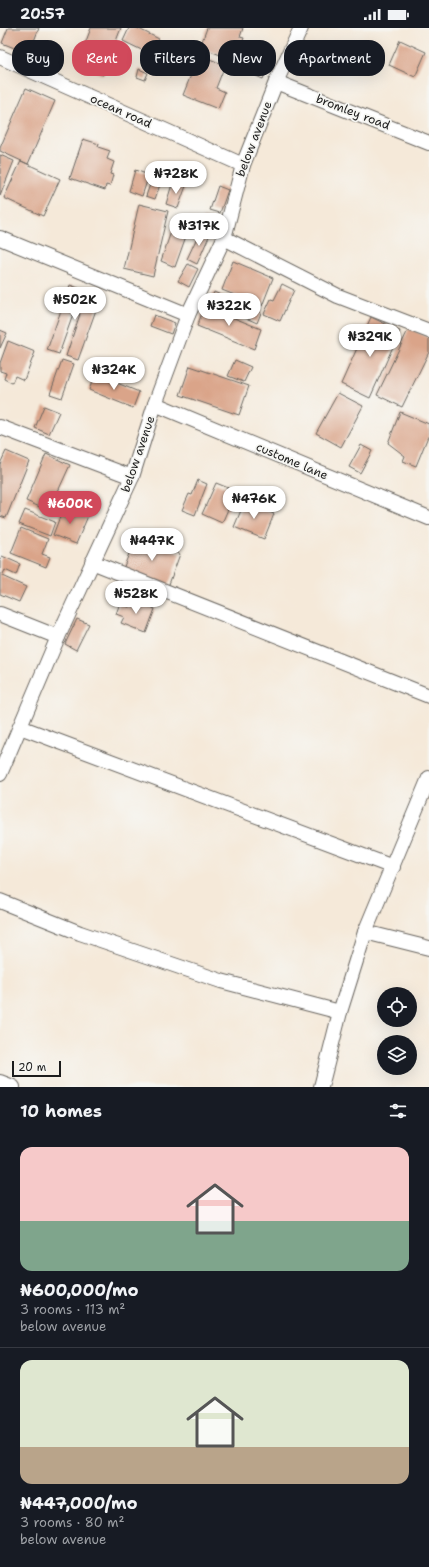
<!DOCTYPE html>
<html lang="en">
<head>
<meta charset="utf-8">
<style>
  :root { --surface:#171b24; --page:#20242c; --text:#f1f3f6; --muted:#9ea1a6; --line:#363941; --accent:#d1495b }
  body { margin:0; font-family:"Shantell Sans",sans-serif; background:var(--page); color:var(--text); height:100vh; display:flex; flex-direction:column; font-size:15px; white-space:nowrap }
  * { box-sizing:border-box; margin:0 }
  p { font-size:13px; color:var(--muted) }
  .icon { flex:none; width:22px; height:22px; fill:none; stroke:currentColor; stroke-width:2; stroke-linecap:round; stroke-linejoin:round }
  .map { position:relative; height:1059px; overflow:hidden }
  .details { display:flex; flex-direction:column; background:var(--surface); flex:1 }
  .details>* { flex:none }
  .hud { position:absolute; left:12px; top:12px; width:405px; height:36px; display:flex; gap:8px }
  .tools { position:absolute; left:377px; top:959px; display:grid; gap:8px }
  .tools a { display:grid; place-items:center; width:40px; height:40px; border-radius:50%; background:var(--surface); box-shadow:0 4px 16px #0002; font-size:20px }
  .scale { position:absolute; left:12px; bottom:10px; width:49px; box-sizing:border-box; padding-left:4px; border:2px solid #1c1c1c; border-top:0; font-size:11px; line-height:14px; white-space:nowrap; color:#1c1c1c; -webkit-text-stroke:3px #f6f6f2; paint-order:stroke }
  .price { position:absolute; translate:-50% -34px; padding:0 9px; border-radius:14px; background:#fff; color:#222; font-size:13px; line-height:26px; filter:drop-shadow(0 1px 2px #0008) }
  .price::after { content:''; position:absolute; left:50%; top:24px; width:12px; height:9px; margin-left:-6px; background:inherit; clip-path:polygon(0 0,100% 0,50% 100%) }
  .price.on { background:var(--accent); color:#fff }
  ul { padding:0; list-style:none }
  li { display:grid; align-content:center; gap:8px; height:212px; padding:0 20px }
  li+li { border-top:1px solid var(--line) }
  li span { display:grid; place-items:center; height:124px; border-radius:12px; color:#555 }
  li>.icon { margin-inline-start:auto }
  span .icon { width:72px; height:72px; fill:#fffc; stroke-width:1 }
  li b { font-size:17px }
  h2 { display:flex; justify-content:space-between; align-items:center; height:48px; padding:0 20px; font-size:17px }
  .chip { padding:0 14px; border-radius:16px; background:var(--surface); box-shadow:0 4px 16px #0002; font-size:14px; line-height:36px }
  .chip.on { background:var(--accent); color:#fff }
  .status { display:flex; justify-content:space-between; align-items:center; height:28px; padding:0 20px; background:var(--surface); direction:ltr }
  .status svg { height:11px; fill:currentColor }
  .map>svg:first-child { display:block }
</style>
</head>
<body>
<div class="status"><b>20:57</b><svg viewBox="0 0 49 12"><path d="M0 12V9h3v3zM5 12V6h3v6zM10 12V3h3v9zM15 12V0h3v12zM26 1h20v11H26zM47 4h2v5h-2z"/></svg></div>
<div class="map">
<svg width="429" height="1059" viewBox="0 0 429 1059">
  <rect width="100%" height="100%" fill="#f6f6f2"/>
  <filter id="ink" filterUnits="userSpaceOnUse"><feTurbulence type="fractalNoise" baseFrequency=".025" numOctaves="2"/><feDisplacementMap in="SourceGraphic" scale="8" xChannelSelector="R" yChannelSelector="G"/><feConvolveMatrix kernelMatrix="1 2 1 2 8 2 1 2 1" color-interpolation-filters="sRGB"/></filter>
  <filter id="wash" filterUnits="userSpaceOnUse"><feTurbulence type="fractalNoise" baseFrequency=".012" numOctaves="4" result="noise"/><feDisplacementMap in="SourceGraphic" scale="16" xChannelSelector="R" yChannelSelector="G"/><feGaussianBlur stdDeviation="0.9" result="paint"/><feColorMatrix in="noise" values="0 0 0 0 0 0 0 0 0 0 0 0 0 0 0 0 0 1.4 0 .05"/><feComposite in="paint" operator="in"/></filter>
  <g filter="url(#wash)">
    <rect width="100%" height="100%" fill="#f5e9d9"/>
    <g id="blocks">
      <g fill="#daa489">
        <path d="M8,0H39L29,26L2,15Z"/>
        <path d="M91,0H121L103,47L77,37Z"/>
        <path d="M129,0H137L159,11L152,27L123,13Z"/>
        <path d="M207,0H243L240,9L244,10L238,25L231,22L228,30L200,19Z"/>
        <path d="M400,12L426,24L415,49L389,37Z"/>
        <path d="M199,27L225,37L216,60L225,64L218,81L183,67Z"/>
        <path d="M260,38L267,41L263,51L256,48Z"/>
        <path d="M139,41L148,45L145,52L137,49Z"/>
        <path d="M26,60L55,73L28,136L0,123V120Z"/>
        <path d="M83,111L99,116L98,119L110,123L107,131L114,134L110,146L113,147L110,158L106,157L105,162L70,150Z"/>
        <path d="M0,127L14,133L0,168Z"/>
        <path d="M21,133L60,151L43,188L4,170Z"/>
        <path d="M135,142L149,147L142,168L129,163Z"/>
        <path d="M153,148L162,151L155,171L146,168Z"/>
        <path d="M173,153L186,158L178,180L166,176Z"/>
        <path d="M218,158L228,162L220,185L210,182Z"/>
        <path d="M139,176L168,183L153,248L124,241Z"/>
        <path d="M203,189L217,194L214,203L199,198Z"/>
        <path d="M175,192L190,197L175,239L161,233Z"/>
        <path d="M201,201L210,206L197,236L187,231Z"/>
        <path d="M233,233L273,250L262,278L222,262Z"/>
        <path d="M188,236L198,241L189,259L178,253Z"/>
        <path d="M282,256L294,262L280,293L264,286L271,271L274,272Z"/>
        <path d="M70,257L101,268L78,332L66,328L80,286L74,284L59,326L47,322Z"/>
        <path d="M214,264L261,285L257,295L210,274Z"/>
        <path d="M205,278L261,301L254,321L197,298Z"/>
        <path d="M154,287L175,295L171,306L150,298Z"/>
        <path d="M371,289L400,303L370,370L341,356Z"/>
        <path d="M409,300L429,310V324L402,379L377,367Z"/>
        <path d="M0,302L7,305L0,320Z"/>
        <path d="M8,313L35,324L24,352L15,348L12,355L4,351L6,345L0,343V335Z"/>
        <path d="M62,332L74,336L62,370L50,366Z"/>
        <path d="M235,332L251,339L244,354L228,348Z"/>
        <path d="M190,338L249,358L239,387L180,367Z"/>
        <path d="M95,346L139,364L133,380L89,362Z"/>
        <path d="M338,365L363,378L341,419L316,405Z"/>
        <path d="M44,378L59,384L49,406L35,400Z"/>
        <path d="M400,384L429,396V406L416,438L403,433L405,428L388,415Z"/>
        <path d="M361,417L372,423L360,445L349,439Z"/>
        <path d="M6,423L29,433L6,490L0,488V436Z"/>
        <path d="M46,426L70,437L49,483L26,473Z"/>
        <path d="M198,452L207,456L195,487L182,482L189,466L192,467Z"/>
        <path d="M216,455L236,463L222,495L202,486Z"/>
        <path d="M245,473L274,486L264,511L234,499Z"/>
        <path d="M64,478L88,488L76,516L53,507Z"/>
        <path d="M25,482L55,494L50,508L19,496Z"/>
        <path d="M21,500L48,511L42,526L50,529L46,539L11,525Z"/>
        <path d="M136,508L180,526L168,559L123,541Z"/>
        <path d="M2,528L20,536L16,547L5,542L2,548L26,559L19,574L0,566V532Z"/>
        <path d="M132,571L155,581L146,605L121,595L124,589L116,586L120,575L129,579Z"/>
        <path d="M77,591L89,596L76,622L65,616Z"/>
      </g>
    </g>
  </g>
  <g filter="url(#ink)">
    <use href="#blocks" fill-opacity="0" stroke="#68645e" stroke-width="1"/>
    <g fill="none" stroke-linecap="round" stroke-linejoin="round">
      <defs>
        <g id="street">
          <path d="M0,29L243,137"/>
          <path d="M276,54L429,115"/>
          <path d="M0,210L188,287"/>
          <path d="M224,210L338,268L429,303"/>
          <path d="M155,376L429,490"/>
          <path d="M0,399L132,449"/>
          <path d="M92,534L429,668"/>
          <path d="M0,586L58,609"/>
          <path d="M20,699L393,839"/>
          <path d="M0,746L58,609L132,449L155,376L188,287L224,210L243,137L276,54L301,0"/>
          <path d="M0,873L80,905L221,953L340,984"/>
          <path d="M365,904L429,920"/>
          <path d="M0,1054L13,1059"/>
          <path d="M321,1059L340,984L365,904L429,750"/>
        </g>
      </defs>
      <use href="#street" stroke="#68645e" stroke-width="16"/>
      <use href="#street" stroke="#fff" stroke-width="14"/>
    </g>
  </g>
  <g text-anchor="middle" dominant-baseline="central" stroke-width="3.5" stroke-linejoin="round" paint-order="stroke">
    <g font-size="12" fill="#1c1c1c" stroke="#f6f6f2">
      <text transform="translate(121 83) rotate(24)">ocean road</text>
      <text transform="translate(353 84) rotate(21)">bromley road</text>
      <text transform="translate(254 111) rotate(-69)">below avenue</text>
      <text transform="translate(138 426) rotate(-71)">below avenue</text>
      <text transform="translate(292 433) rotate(23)">custome lane</text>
    </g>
  </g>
</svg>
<div class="tools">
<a><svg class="icon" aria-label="locate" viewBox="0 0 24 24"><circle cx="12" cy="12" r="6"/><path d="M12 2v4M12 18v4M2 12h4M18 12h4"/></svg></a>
<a><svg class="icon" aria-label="layers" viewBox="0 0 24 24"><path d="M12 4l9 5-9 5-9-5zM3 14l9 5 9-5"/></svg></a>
</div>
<div class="scale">20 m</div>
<b class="price" style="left:176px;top:167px">₦728K</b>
<b class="price" style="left:199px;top:219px">₦317K</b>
<b class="price" style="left:75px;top:293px">₦502K</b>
<b class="price" style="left:229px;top:299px">₦322K</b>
<b class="price" style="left:370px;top:330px">₦329K</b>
<b class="price" style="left:114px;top:363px">₦324K</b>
<b class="price" style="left:254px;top:492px">₦476K</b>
<b class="price on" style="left:70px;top:497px">₦600K</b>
<b class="price" style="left:152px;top:534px">₦447K</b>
<b class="price" style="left:136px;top:587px">₦528K</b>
<div class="hud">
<a class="chip">Buy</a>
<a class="chip on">Rent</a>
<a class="chip">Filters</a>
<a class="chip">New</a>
<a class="chip">Apartment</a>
</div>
</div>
<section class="details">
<h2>10 homes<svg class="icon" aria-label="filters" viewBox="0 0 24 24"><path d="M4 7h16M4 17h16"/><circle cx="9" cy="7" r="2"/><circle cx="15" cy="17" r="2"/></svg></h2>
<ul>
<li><span style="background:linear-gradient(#f6c9c9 60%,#7fa58c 0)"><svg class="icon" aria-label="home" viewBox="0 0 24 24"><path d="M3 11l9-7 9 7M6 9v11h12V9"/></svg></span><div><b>₦600,000/mo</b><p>3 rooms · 113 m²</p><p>below avenue</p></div></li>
<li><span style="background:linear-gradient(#dfe7d0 70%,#b9a48a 0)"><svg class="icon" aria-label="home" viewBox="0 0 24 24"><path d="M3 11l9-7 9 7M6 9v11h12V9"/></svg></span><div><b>₦447,000/mo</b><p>3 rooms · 80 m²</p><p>below avenue</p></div></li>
</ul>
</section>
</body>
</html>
